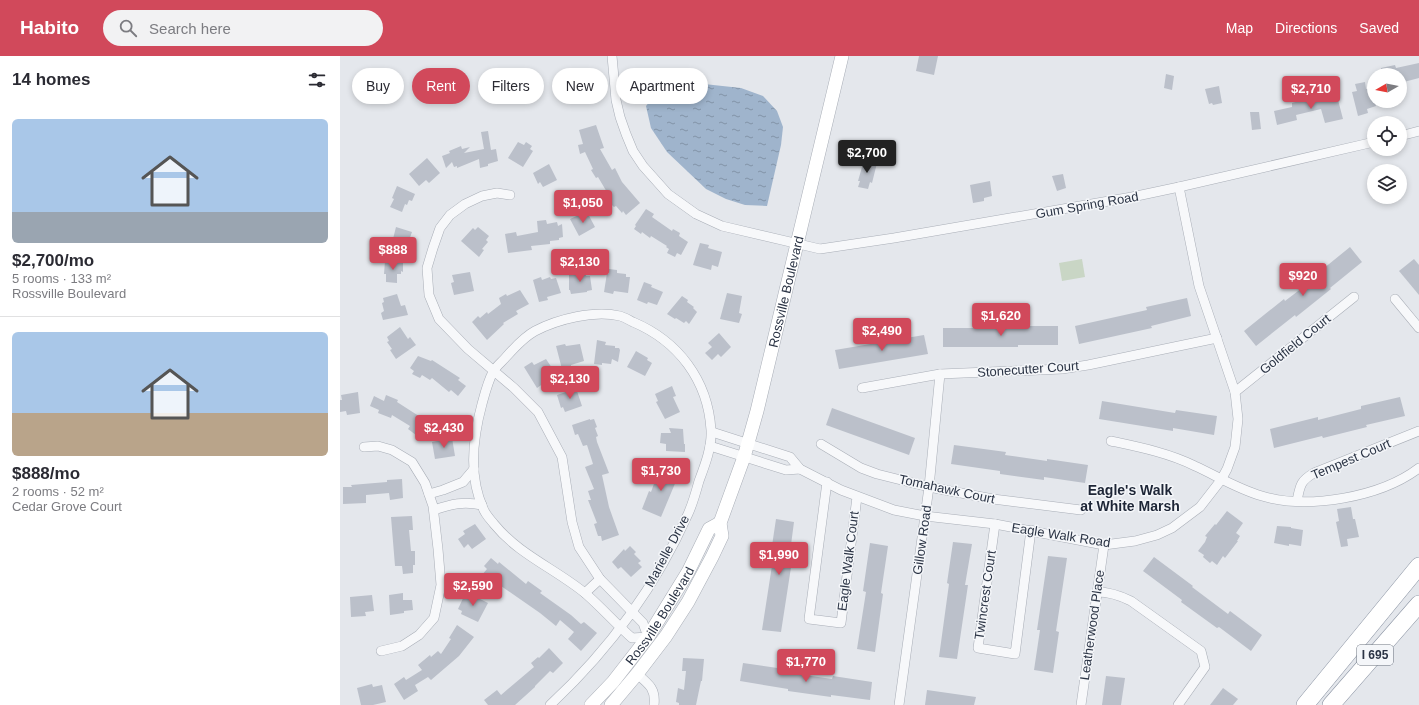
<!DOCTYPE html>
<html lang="en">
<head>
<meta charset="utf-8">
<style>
  :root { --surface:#fff; --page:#f2f2f3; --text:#2b2b33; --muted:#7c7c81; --line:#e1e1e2; --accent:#d1495b }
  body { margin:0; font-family:Arial,sans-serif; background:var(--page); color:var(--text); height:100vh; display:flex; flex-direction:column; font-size:15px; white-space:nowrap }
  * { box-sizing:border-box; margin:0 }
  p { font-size:13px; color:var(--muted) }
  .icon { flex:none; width:22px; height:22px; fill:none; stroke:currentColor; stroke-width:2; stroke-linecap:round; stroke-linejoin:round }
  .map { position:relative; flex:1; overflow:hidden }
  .panel { display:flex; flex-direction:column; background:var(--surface); width:340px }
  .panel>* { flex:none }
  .top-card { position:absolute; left:12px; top:12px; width:380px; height:36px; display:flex; gap:8px }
  .needle { width:26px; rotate:261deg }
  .controls { position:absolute; left:1027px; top:12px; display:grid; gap:8px }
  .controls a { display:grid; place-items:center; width:40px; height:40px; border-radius:50%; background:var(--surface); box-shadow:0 2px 6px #0003; font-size:20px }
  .price { position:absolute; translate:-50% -34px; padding:0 9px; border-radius:4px; background:var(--accent); color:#fff; font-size:13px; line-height:26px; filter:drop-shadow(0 1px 2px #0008) }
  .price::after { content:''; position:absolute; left:50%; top:24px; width:12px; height:9px; margin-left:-6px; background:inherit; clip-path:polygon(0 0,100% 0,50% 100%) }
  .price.active { background:#222; color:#fff }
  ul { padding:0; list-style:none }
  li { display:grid; align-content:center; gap:8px; height:212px; padding:0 12px }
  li+li { border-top:1px solid var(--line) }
  li span { display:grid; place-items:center; height:124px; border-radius:6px; color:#555 }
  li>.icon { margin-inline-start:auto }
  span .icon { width:72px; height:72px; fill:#fffc; stroke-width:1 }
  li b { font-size:17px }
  h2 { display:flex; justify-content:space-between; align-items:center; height:48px; padding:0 12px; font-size:17px }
  .pill { padding:0 14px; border-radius:18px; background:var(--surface); box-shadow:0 2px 6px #0003; font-size:14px; line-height:36px }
  .pill.active { background:var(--accent); color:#fff }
  header { display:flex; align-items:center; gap:24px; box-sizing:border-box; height:56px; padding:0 20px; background:var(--accent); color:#fff }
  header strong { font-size:19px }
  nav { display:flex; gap:22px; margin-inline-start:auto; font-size:14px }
  .search { width:280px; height:36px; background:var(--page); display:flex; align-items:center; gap:10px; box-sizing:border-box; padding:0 14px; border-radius:22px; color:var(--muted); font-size:15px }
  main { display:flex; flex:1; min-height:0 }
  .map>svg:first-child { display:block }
</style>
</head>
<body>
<header>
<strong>Habito</strong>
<div class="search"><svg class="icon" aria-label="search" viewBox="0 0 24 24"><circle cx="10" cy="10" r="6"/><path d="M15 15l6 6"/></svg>Search here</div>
<nav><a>Map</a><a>Directions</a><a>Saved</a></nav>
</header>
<main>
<section class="panel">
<h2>14 homes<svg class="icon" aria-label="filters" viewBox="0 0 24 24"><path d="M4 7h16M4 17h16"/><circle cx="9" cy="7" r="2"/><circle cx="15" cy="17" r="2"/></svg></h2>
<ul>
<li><span style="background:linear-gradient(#a9c7e8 75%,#9aa5b1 0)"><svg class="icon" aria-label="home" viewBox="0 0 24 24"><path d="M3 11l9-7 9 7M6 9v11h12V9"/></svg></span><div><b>$2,700/mo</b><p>5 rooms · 133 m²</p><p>Rossville Boulevard</p></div></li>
<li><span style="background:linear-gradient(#a9c7e8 65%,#b9a48a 0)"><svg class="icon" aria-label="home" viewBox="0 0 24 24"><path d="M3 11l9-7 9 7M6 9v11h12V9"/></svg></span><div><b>$888/mo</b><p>2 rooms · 52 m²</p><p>Cedar Grove Court</p></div></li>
</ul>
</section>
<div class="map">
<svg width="1079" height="649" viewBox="0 0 1079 649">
  <defs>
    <pattern id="water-ripples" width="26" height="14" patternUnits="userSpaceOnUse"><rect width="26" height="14" fill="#9fb4cc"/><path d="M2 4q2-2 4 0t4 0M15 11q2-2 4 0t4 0" fill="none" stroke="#8293a7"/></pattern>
  </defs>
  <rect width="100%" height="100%" fill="#e4e7ec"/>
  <path fill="#c9d6c5" d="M742,203L745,221L722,225L719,207Z"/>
  <path fill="url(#water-ripples)" d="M364,28L401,32L423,40L437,55L443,71L441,89L427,150L405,149L386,143L366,133L327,96L311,72L306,50L318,35Z"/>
  <g fill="#bbc0ca">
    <path d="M579,0H598L594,19L576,15Z"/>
    <path d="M1079,7V22L1060,27V19H1041V12L1055,9L1056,12Z"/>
    <path d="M826,18L834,20L832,34L824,32Z"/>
    <path d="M1025,26L1026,33L1031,32L1036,50L1027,53L1028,57L1018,60L1012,36L1017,35L1015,28Z"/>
    <path d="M879,30L882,47L873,49L872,47L869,48L865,33Z"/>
    <path d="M997,40L1003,63L985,67L981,53L956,59L957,64L937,69L934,55L952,51V47L967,43L968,47Z"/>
    <path d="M910,56H919L921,73L912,74Z"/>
    <path d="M256,69L264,92L260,93L272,114L275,112L282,126L300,147L286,159L283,155L282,157L276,150L274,151L268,145L271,143L258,121L256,122L251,114L253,113L245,96L240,98L238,89L243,88L239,74Z"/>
    <path d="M148,75L151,94L156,93L158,105L148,108V110L140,112L139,103L117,112V110L114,111L112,106L106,112L102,100L110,97L109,95L121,90L122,93L130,91L124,97L144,93L141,76Z"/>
    <path d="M178,86L184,89L186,86L192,90L190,93L193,95L183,111L168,102Z"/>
    <path d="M87,102L100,117L89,127L86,124L79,130L69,118Z"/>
    <path d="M524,104L537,107L532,127L530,126L528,133L518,131L520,125H518Z"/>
    <path d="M209,108L217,124L203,131L200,126L198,128L193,117Z"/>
    <path d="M723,118L726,132L717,135L712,120Z"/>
    <path d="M650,125L652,140L644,142V145L633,147L630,129Z"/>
    <path d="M57,130L75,138L72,145L69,144L67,149L65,148L62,156L50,151L54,143L52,142Z"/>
    <path d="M306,153L314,158L312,161L332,175L333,173L340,177L339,180L348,186L341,199L337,197L335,201L327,197L329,193L326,191L327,190L311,180L310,182L302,176L301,178L294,173L296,170L295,169Z"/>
    <path d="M247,156L255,171L239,180L230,163L241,158L242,159Z"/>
    <path d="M206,164L207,168L217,166L218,170L222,168L223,181L219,182V184L210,185V188L191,190L192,194L168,197L165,178L176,176L177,180L198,176L197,165Z"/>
    <path d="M56,171L72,176L68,187L66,186L62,195L51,191Z"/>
    <path d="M138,171L149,180L146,184L148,186L142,193L144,194L139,201L121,185L133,172L135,174Z"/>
    <path d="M360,187L369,189L368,192L382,196L378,211L372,209L371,214L353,209Z"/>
    <path d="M1010,191L1022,206L990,232L991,233L956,261L955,259L916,290L904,275L944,243L945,245L979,219L978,217Z"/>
    <path d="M1074,203L1079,209V239L1059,215Z"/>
    <path d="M45,205H63V216L61,215V218H57V227L46,226V218H44Z"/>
    <path d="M269,213L277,214V217L286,218V221H290L288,237L274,235L273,238L264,236L267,217L269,218Z"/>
    <path d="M245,214L246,220H250L252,234L247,235V236L231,238L230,234H229V218H237L236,215Z"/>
    <path d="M130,216L134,235L114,239L111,227L114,226L112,219Z"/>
    <path d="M201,221L202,224L210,221L211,223L216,222L221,237L207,241L208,244L199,246L193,224Z"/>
    <path d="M304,226L312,229L311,231L323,236L317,249L308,246L307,248L297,244Z"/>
    <path d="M180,234L189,248L176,255L178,258L163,267L164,268L147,284L132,266L138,260L140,262L147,256L148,258L161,248L159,242L166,238L167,240Z"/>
    <path d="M387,237L402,240L399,257L402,258L399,267L380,263Z"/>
    <path d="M57,238L61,250L65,249L68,259L43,264L41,257L44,255L42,247L44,246L43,242Z"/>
    <path d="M342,240L348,244L347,246L354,251L353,252L357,256L349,268L346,265L344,267L336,262L335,263L327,258Z"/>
    <path d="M847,242L851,260L811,270L812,272L739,288L735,270L807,254L806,251Z"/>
    <path d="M677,270H718V289H678V291H603V272H677Z"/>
    <path d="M60,271L68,283L70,281L76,289L56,303L50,294L52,293L47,286L49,285L47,281Z"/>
    <path d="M379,277L391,291L381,301L378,298L372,304L365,297L372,291L368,287Z"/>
    <path d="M584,279L588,298L499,313L495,294Z"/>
    <path d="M257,284L266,286L265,289L275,290V292H279L280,294L278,306L272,303L271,308L262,307V309L254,308Z"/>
    <path d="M225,288L226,290L240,288L244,305L231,309V311L222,313L216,290Z"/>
    <path d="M296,295L308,302L307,304L312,307L305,320L287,311Z"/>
    <path d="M78,300L91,305L92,304L120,322L118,324L126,330L118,340L111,334L109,336L92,322L90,324L82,319L80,322L72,318L74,315L70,312Z"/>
    <path d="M206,303L214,315L209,317L211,320L203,325L204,327L197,332L184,311L192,306L194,309Z"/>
    <path d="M332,330L336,340L333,341L340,356L325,363L316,346L318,345L315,338Z"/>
    <path d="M236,332L242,350L225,356L223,351L221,352L217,339L226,336L229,340L228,335Z"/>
    <path d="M18,336L20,357L7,359L6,355L0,356V344H2L1,339Z"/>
    <path d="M46,339L58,344L57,346L85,364L76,379L68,373L70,370L52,359L51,362L38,357L39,354L30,350L34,340L44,345Z"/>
    <path d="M1060,341L1065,360L1026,369L1027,371L983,382L982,380L934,392L930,373L978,361V364L1021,353V350Z"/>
    <path d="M762,345L835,357L836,354L877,360L874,379L833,372V375L759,363Z"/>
    <path d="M492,352L575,382L569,399L486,369Z"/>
    <path d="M250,363V364L254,363L257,371L255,372L258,380L256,381L257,386L269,417L262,419L269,451L279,479L262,485L261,480H258L254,468L257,467L248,444H251L248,435L254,433L245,411L253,408L247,389L243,390L238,378L235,379L232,369Z"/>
    <path d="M329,372L343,373L344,388H345V396L326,395V388L320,387L321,377H331Z"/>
    <path d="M112,382L115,400L95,403L92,386Z"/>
    <path d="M614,389L666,396L665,399L707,405V403L748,409L745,427L704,421V424L660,418V415L611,408Z"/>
    <path d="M320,411L324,415L325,413L339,418L321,461L302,453L309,435L311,436Z"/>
    <path d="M62,423L63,442L50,444L49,437L26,439V447L3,448V431H12L11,429L47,426V424Z"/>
    <path d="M1011,451L1013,463H1015L1019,481L1007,483L1008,490L1001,491L996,466L999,465L997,453Z"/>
    <path d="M887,455L903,467L896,477L900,480L897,485H898L885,502L883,500L877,509L872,505L870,507L863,501L864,499L858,495L865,486L867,481L865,480L875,468L876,469Z"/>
    <path d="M72,460L73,474H69L71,495H75V509H73V517L63,518L62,510H55L51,461Z"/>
    <path d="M436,463L454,466L449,504L452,505L441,576L422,574L433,503H430Z"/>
    <path d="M135,468L146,483L132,493L128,488L124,492L118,483L125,478L123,475Z"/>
    <path d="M937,470L951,471V472L963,474L961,490L949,488V490L934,487Z"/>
    <path d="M613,486L632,488L625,529H628L617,603L599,601L609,528L607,527Z"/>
    <path d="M530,487L548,490L541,537L543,538L535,596L517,593L526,536L523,535Z"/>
    <path d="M290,490L296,496L294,498L301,505L298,507L302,511L291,521L281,511L278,513L272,506L284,493L285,495Z"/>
    <path d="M708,500L727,502L716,575L719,576L713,617L694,614L700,574H697Z"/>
    <path d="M814,501L853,530L852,531L888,558L890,555L922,579L911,595L879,571L877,572L841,546L842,544L803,515Z"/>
    <path d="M151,502L158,508L159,506L186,528L188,525L202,535L200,537L231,559L241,568L244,566L257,577L241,595L228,583L234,576L220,564L216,570L200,557L161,530L158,533L141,520L147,513L144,510Z"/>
    <path d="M126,536L148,547L138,566L121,558L122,555L118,553Z"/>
    <path d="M63,537V544H72L73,554L64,555V557L50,559L49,539Z"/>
    <path d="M32,539L34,555L25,556L26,560L11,561L10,541Z"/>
    <path d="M117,569L134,581L119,600L91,624L88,621L75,629L78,635L64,644L54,628L64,621L66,624L82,614L78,609L90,599L91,601L98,595L101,598L111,583L109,582Z"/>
    <path d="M209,592L223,607L213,617L210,615L195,630V631L175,649H148L144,644L157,634L161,639L194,611L191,607L198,601L199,602Z"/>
    <path d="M343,602L364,603L362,625H361L356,649H339V647L336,646L338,632L344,634L346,615H342Z"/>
    <path d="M403,607L451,614L450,617L492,623L493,620L532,626L530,644L491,639V641L448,635V633L400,625Z"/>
    <path d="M766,620L785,622L781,649H762Z"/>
    <path d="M32,628L33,631L42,629L46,646L33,649H21L17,632Z"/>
    <path d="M883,632L898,643L893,649H870Z"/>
    <path d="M587,634L636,641L634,649H585Z"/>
  </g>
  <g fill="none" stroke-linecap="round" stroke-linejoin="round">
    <defs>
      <g id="minor">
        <path d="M272,0L276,44L280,61L286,78L293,95L303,110L328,138L356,158L382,170L480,193L554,182L792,141L839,131L1034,86"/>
        <path d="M1060,80L1079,75"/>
        <path d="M170,139L157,137L142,140L125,148L110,159L100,172L93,192L87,212L89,239L99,263L128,293L174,332L198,356L222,401L232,466L239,491L260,523L303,567L308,581L292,582C276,568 262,552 246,538C216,513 179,499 154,468C150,463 145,458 143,452C128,419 133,381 142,348C145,337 148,325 153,316C156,310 162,306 166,301C174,292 184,281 195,275C218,263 254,254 280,260C284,261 289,264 293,266C338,285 368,324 371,374C372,391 365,409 359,425C356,436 353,447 348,458C316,530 268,595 210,649"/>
        <path d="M1055,243L1079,272"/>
        <path d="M522,332L600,318L722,313L748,309L877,282"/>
        <path d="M895,336L1014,241"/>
        <path d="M372,376L450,401L460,413L501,434L554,454L585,460L655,468L764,489L795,485L817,479L832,472L860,451L881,424L887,413L895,391L898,363L895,336L859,230L839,131"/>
        <path d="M771,385C799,391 829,397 855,410C877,420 898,433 922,440C968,454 1041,441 1079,412"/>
        <path d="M481,388L521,412L537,418L589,431L653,443L741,454"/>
        <path d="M370,390L446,414L460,413"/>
        <path d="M24,391L38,390L52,394L72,406L85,427L93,450L98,493L101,529L94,562L79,579L62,590L41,595"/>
        <path d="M487,426L469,563L501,567L517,441"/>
        <path d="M89,438L103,434L123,426L134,413"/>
        <path d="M957,445C960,430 960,425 974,417L1079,375"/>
        <path d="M94,454C112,448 123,445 142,449"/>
        <path d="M655,468L638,592L675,598L691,474"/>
        <path d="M757,536C770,536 779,539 791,545L861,595L865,611L838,649"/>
        <path d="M245,537L260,523"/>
        <path d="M297,618C309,628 316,633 314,649"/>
        <path d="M559,649L589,431L600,318"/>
        <path d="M741,649L764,489"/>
      </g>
      <g id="secondary">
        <path id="s1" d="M251,649L273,626L308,581L348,516L369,473L380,467"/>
        <path id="s2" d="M271,649L297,618L326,580L348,546L372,501L382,480L380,467L404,401L417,355L502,0"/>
      </g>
      <g id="motorway">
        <path d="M965,649L1079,510"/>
        <path d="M991,649L1079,548"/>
      </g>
    </defs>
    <use href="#minor" stroke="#a9aeb7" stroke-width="10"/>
    <use href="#secondary" stroke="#a9aeb7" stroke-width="14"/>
    <use href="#motorway" stroke="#8b94a3" stroke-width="18"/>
    <use href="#minor" stroke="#f7f8fa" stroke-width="9"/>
    <use href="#secondary" stroke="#fff" stroke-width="13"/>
    <use href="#motorway" stroke="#fff" stroke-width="17"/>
  </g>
  <g text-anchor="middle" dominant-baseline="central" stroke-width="3" stroke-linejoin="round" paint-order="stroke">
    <rect fill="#f4f6f9" stroke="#676e7b" stroke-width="1" x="1017" y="589" width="36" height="20" rx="3"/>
    <g font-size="12" font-weight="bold" fill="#2b3445">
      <text x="1035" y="599">I 695</text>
    </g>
    <g font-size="13" fill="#2b3445" stroke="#f4f6f9">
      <text transform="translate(747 149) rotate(-10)">Gum Spring Road</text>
      <text stroke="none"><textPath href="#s2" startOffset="457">Rossville Boulevard</textPath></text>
      <text transform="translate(955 288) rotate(-39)">Goldfield Court</text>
      <text transform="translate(688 313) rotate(-4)">Stonecutter Court</text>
      <text transform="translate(1011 403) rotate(-23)">Tempest Court</text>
      <text transform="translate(607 433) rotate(12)">Tomahawk Court</text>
      <text transform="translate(721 479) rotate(9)">Eagle Walk Road</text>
      <text transform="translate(582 484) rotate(-82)">Gillow Road</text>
      <text transform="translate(327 495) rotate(-62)">Marielle Drive</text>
      <text transform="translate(508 505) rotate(-83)">Eagle Walk Court</text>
      <text transform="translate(645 539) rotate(-82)">Twincrest Court</text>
      <text stroke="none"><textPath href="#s1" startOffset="113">Rossville Boulevard</textPath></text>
      <text transform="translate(752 569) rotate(-82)">Leatherwood Place</text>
    </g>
    <g font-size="14" font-weight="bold" fill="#1d2536" stroke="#f4f6f9">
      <text x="790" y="434">Eagle's Walk<tspan x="790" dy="16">at White Marsh</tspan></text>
    </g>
  </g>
</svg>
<div class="controls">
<a><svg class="needle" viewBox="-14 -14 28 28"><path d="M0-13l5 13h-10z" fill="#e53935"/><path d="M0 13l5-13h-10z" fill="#7c7c81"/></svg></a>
<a><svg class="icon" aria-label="locate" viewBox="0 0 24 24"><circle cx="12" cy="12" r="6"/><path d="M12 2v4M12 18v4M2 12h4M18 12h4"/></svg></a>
<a><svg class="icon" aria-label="layers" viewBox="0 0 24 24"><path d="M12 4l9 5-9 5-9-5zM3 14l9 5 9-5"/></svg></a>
</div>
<b class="price" style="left:971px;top:54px">$2,710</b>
<b class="price active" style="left:527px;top:118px">$2,700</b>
<b class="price" style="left:243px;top:168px">$1,050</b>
<b class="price" style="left:53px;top:215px">$888</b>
<b class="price" style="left:240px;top:227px">$2,130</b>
<b class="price" style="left:963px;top:241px">$920</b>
<b class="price" style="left:661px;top:281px">$1,620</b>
<b class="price" style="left:542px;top:296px">$2,490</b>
<b class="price" style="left:230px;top:344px">$2,130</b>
<b class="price" style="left:104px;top:393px">$2,430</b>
<b class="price" style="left:321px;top:436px">$1,730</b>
<b class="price" style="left:439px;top:520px">$1,990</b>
<b class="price" style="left:133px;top:551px">$2,590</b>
<b class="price" style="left:466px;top:627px">$1,770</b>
<div class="top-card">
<a class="pill">Buy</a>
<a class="pill active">Rent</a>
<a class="pill">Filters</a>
<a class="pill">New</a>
<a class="pill">Apartment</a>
</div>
</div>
</main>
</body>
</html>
